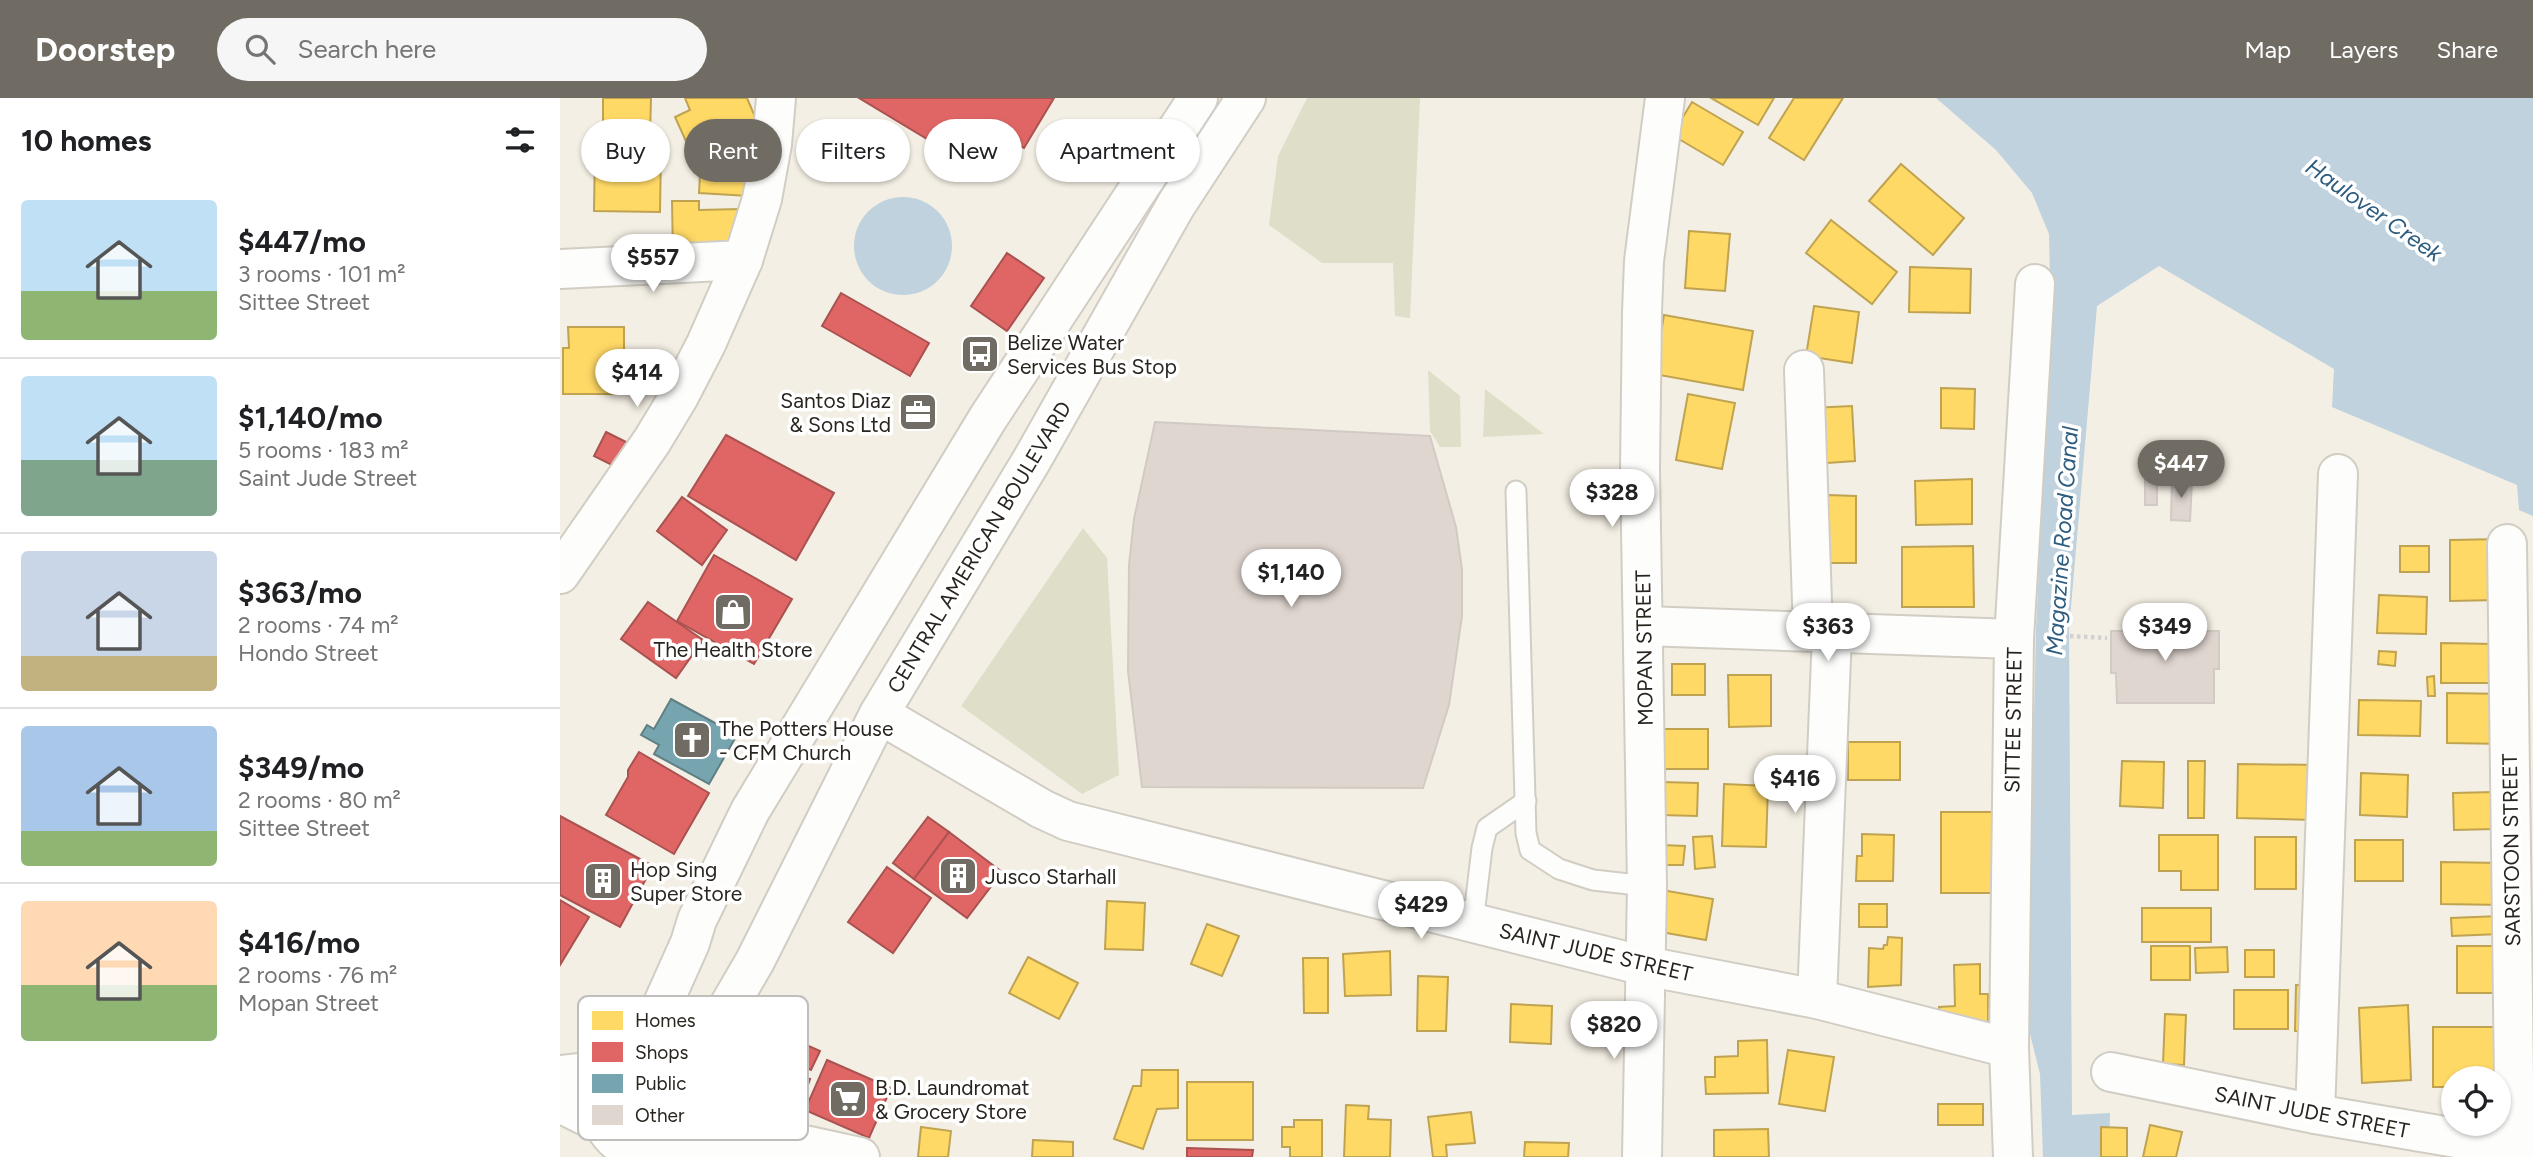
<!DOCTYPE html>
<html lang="en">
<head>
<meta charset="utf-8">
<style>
  :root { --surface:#fff; --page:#f6f6f6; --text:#202124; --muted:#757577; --line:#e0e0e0; --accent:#706c63 }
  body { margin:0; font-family:Figtree,sans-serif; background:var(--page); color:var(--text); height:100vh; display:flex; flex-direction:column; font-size:26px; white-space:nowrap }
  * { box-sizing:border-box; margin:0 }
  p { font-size:23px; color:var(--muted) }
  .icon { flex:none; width:38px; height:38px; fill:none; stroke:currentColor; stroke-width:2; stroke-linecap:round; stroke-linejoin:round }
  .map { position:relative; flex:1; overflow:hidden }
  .sheet { display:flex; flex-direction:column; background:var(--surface); width:560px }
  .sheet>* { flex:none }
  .top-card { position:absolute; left:21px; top:21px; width:665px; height:63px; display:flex; gap:14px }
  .fabs { position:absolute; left:1881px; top:968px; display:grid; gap:14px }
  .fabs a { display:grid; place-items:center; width:70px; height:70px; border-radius:50%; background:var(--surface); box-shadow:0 2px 5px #0004; font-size:35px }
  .price { position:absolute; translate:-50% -60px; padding:0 16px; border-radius:24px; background:#fff; color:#222; font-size:23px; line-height:46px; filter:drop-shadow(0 2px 4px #0008) }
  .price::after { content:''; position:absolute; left:50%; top:42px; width:21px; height:16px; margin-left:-10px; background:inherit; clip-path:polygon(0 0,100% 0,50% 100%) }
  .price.current { background:var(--accent); color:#fff }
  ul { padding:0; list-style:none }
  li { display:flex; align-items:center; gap:21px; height:175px; padding:0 21px }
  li+li { border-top:2px solid var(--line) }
  li span { display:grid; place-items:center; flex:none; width:196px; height:140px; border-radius:7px; color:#555 }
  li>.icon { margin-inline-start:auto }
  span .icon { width:84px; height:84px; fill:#fffc; stroke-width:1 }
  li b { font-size:30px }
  h2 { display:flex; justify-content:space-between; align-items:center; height:84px; padding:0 21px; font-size:30px }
  .pill { padding:0 24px; border-radius:32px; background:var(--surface); box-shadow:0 2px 5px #0004; font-size:24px; line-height:63px }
  .pill.current { background:var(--accent); color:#fff }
  header { display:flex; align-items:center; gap:42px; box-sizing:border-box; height:98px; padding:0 35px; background:var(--accent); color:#fff }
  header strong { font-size:33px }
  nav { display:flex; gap:38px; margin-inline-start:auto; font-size:24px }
  .search { width:490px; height:63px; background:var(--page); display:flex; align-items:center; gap:18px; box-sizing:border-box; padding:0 24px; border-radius:38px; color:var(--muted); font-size:26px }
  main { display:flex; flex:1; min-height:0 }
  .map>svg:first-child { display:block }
</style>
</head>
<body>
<header>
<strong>Doorstep</strong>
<div class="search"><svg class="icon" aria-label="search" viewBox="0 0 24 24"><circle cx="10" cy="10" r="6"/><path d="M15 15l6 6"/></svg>Search here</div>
<nav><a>Map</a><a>Layers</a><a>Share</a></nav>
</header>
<main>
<section class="sheet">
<h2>10 homes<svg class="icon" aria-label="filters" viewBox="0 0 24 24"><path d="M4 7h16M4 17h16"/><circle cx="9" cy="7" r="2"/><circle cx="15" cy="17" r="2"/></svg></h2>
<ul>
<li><span style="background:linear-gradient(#bfe0f5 65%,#8fb573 0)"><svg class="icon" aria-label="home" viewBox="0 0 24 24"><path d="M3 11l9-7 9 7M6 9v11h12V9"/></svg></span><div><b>$447/mo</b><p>3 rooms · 101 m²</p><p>Sittee Street</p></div></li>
<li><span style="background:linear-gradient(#bfe0f5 60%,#7fa58c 0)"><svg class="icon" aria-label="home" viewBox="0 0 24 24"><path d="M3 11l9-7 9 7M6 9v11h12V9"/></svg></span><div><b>$1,140/mo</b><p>5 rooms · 183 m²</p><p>Saint Jude Street</p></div></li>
<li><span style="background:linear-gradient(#c9d6e8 75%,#c2b280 0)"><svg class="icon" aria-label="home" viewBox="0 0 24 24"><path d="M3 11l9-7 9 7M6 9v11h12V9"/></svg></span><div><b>$363/mo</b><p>2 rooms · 74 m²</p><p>Hondo Street</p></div></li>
<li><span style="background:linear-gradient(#a9c7e8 75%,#8fb573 0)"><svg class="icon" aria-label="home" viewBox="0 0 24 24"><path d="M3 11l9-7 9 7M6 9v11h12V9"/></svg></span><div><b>$349/mo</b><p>2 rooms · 80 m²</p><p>Sittee Street</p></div></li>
<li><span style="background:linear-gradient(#ffd9b3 60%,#8fb573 0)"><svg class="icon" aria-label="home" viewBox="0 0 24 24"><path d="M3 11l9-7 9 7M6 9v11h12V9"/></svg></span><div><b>$416/mo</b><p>2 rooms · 76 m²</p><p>Mopan Street</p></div></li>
</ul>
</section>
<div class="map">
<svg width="1973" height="1059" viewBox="0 0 1973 1059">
  <rect width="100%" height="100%" fill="#f4efe4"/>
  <g fill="#dfdec8">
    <path d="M747,0H860L850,220L835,218L833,165H762L709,127L718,58Z"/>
    <path d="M868,272L900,298L901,349H880L870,333Z"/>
    <path d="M925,291L984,336L923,339Z"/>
    <path d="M523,430L547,460L559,677L522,696L401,608Z"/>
    <circle cx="87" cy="1009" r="36"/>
  </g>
  <g fill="#bfd2de">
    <path d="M1376,0H1973V418L1959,412L1957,387L1772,309L1774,271L1599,168L1537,208L1509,532L1512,1017L1550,1015L1549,1059H1483L1480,976L1467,924L1476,532L1491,228L1489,136L1472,95L1436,52Z"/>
    <circle cx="343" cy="148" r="49"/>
  </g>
  <g fill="#ffd966" stroke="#bfa350" stroke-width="2">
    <path d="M43,0H91L90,37L43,36Z"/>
    <path d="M125,0H187L196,21L129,50L115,19L130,12Z"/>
    <path d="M1151,0H1214L1198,27Z"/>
    <path d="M1234,0H1283L1244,62L1209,40Z"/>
    <path d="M1132,4L1183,34L1163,67L1112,37Z"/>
    <path d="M35,52L101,53L100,114L34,113Z"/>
    <path d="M141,60L191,63L189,98L139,95Z"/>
    <path d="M1341,66L1404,120L1373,157L1309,103Z"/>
    <path d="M112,103H139V112L180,111V157L113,158Z"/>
    <path d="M1271,122L1337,174L1312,206L1246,155Z"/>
    <path d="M1129,133L1170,136L1165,193L1125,190Z"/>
    <path d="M1350,169L1411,171L1410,215L1349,214Z"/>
    <path d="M1254,208L1299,214L1292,265L1246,258Z"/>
    <path d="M1104,217L1193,233L1183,292L1094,276Z"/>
    <path d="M8,229H64V296H3V250H9Z"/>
    <path d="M1381,290L1415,291L1414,331L1381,330Z"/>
    <path d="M1128,296L1175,305L1162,371L1116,362Z"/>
    <path d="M1292,308L1295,363L1253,366L1250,310Z"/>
    <path d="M1412,381V426L1356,427L1355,383Z"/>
    <path d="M1268,397L1296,398V465H1268Z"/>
    <path d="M1943,441L1938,502L1890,503V442Z"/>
    <path d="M1413,448L1414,509H1342V449Z"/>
    <rect x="1840" y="448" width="29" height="26"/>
    <path d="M1819,497L1867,499L1866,536L1817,535Z"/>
    <path d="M1881,545L1934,546V585H1881Z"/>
    <path d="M1819,553L1836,554L1835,568L1818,566Z"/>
    <rect x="1112" y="566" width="33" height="31"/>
    <path d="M1168,577H1211V628L1169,629Z"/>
    <path d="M1874,578L1875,598H1868L1867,579Z"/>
    <path d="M1887,595L1946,596L1945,646L1887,645Z"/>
    <path d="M1799,602L1861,603L1860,638L1798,637Z"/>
    <rect x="1099" y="631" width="49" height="40"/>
    <rect x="1288" y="644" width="52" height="38"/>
    <path d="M1562,663L1604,664L1603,710L1560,708Z"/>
    <path d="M1628,663H1645L1644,720H1628Z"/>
    <path d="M1678,666L1757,667L1755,722L1677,720Z"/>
    <path d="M1801,675L1848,677L1847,719L1800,717Z"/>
    <path d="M1102,684L1138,685L1137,718L1101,717Z"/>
    <path d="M1164,686L1208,688L1206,749L1162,748Z"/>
    <path d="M1934,694L1935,731L1894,732L1893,695Z"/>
    <rect x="1381" y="714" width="56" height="81"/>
    <path d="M1302,736L1334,737L1333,783H1296L1297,758H1302Z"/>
    <path d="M1599,737H1658V792H1621V773H1599Z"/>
    <path d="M1152,738L1155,769L1135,771L1133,739Z"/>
    <rect x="1695" y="739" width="41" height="52"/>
    <rect x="1795" y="742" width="48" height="41"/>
    <path d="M1102,747L1125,748L1123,767H1101Z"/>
    <path d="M1881,764L1942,765V807L1881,806Z"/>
    <path d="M1102,792L1153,801L1146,842L1095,833Z"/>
    <path d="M547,803L585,805L583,852L545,851Z"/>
    <rect x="1299" y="806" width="28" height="23"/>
    <rect x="1582" y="810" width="69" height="34"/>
    <path d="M1940,818V836L1892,838L1891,820Z"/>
    <path d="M647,826L679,838L662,878L631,866Z"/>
    <path d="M1328,839L1342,840L1341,887L1308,889L1309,850L1323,851L1324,847H1327Z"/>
    <rect x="1591" y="848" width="39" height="34"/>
    <rect x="1897" y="848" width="37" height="47"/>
    <path d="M1667,849L1668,874L1636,875L1635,850Z"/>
    <rect x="1685" y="852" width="29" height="27"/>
    <path d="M830,853L831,897L785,898L783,856Z"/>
    <path d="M468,859L518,885L499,921L449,895Z"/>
    <path d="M743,860H768V915H744Z"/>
    <path d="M1420,866V896H1428V927L1380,928L1379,909L1395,908L1394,867Z"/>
    <path d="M858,878L888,879L886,933H857Z"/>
    <path d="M1736,887L1755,888L1753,934L1735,933Z"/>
    <rect x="1674" y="892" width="54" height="39"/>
    <path d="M951,906L992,908L991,946L950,944Z"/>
    <path d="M1848,907L1851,982L1802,985L1799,910Z"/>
    <path d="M1605,916L1626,917L1624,967L1603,966Z"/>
    <path d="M1873,929H1942L1939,980H1894V989H1873Z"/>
    <path d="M1207,942L1208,995L1146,996L1145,979H1155V959L1178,958V943Z"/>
    <path d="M1228,952L1274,959L1265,1013L1219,1006Z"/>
    <path d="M582,972H618V1010L597,1011L583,1051L554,1041L573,988H581Z"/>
    <rect x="627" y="984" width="66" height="58"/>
    <rect x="1378" y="1006" width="45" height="21"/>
    <path d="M786,1007L809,1008L808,1021L831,1022L830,1059H784Z"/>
    <path d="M911,1014L915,1045L886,1047L887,1059H873L868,1019Z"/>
    <path d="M734,1022H762V1059H730V1049H722V1029H734Z"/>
    <path d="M1590,1027L1622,1034L1616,1059H1583Z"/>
    <path d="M361,1029L391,1033L388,1059H358Z"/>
    <path d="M1541,1029L1567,1030V1059H1541Z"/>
    <path d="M1208,1031L1209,1059H1154V1032Z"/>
    <path d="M473,1042L513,1044V1059H472Z"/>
    <path d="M965,1044L1009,1045L1008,1059H964Z"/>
  </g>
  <g fill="#e06666" stroke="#a95250" stroke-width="2">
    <path d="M299,0H494L464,50L440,36L425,63L410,67Z"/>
    <path d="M447,155L484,180L447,233L411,208Z"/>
    <path d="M281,195L369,245L350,278L262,228Z"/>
    <path d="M46,334L74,348L62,372L34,358Z"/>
    <path d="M166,337L274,395L236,462L128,398Z"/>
    <path d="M122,399L167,432L142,467L97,433Z"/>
    <path d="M154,457L232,501L194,566L117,523Z"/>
    <path d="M88,504L143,542L116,580L61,541Z"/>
    <path d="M79,654L149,695L114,756L46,717L68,679V672Z"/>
    <path d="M0,718L93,768L60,829L0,797Z"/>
    <path d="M368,719L389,734L354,781L333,765Z"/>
    <path d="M389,734L442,774L407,820L354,781Z"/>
    <path d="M327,769L371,800L333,855L288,824Z"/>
    <path d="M0,802L29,819L0,867Z"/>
    <path d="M244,946L260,953L251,972L236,965Z"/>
    <path d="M267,962L331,990L309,1040L245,1012Z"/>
    <path d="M229,974L250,981L243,1002L222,994Z"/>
    <path d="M627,1050L693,1052L692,1059H627Z"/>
  </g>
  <path fill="#76a5af" stroke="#5f7f84" stroke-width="2" d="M111,601L177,637L149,686L94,656L99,647L81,637L87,627L94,631Z"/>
  <g fill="#e0d6d0" stroke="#d1cac5" stroke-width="2">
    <path d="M595,324L870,338L896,429L902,471V518L889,607L863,690L582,689L568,573L569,467L574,421Z"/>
    <rect x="1585" y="381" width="12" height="26"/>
    <path d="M1612,382L1632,383L1630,423L1611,422Z"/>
    <path d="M1586,518H1622V533H1659V571H1654V605H1557L1556,575H1551V533H1586Z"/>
  </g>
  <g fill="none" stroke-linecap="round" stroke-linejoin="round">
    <defs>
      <g id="service">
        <path d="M956,393L966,735L970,752L999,771L1033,782L1087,788"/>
        <path d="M913,825L922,750L927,730L966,703"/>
      </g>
      <g id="minor">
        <path d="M0,171L183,162"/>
        <path d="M1244,272L1253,533"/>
        <path d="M1947,446L1955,1059"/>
        <path d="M0,476L92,343L118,300L146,246L183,162L202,101L212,46L216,0"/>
        <path d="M1084,528L1454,541"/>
        <path d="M319,616L482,711L508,723L1085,868L1257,901L1449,950"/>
        <path d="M1257,901L1272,536"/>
        <path d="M1551,974L1755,1016L1955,1050"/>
        <path d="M133,991L231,1044L300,1059"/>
        <path d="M1755,1016L1778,376"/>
        <path d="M122,1040L215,1043"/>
        <path d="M1082,1059L1087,788L1080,371L1082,214L1084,163L1105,0"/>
        <path d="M1453,1059L1449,950L1454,541L1475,186"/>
      </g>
      <g id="tertiary">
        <path d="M0,977L57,971"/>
        <path d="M0,1005L44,1027"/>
      </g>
      <g id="primary">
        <circle cx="87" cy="1007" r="47"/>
        <path d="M73,962L96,921L130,845L137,822L190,713L428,320L638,0"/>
        <path d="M127,980L195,863L319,616L473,360L616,107L686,0"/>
      </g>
    </defs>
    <use href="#service" stroke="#d2cdc4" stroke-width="23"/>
    <use href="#minor" stroke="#d2cdc4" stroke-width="42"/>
    <use href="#tertiary" stroke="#d2cdc4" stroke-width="42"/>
    <use href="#primary" stroke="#d2cdc4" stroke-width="42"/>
    <path stroke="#d3d1cf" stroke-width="4.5" stroke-dasharray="3.5 3.5" stroke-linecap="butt" d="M1489,537L1547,540"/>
    <use href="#service" stroke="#fdfdfb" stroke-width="19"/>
    <use href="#minor" stroke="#fdfdfb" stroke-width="38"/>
    <use href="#tertiary" stroke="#fdfdfb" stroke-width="38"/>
    <use href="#primary" stroke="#fdfdfb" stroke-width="38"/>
  </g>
  <defs>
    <symbol id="bus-square" viewBox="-11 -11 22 22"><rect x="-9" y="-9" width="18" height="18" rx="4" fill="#706c63" stroke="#fff"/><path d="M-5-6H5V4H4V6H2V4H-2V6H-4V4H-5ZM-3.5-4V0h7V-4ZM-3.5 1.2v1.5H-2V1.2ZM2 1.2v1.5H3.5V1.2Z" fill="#fff"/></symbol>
    <symbol id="office-square" viewBox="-11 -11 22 22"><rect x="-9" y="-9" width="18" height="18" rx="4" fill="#706c63" stroke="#fff"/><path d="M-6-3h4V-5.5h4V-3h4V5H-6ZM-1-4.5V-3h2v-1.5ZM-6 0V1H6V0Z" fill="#fff"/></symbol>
    <symbol id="shop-square" viewBox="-11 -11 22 22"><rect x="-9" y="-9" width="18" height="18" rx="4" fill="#706c63" stroke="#fff"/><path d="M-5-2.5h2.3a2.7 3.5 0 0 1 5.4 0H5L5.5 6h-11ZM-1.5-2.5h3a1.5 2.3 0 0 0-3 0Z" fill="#fff"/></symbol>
    <symbol id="church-square" viewBox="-11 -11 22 22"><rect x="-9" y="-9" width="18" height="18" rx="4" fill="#706c63" stroke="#fff"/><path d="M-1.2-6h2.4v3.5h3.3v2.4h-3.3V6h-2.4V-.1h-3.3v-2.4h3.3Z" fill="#fff"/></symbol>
    <symbol id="building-square" viewBox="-11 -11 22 22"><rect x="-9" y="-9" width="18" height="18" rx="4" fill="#706c63" stroke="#fff"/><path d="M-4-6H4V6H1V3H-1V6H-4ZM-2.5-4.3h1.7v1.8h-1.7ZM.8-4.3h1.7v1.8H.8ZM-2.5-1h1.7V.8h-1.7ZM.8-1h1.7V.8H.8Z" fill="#fff"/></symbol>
    <symbol id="supermarket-square" viewBox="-11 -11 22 22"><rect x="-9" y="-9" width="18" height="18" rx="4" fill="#706c63" stroke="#fff"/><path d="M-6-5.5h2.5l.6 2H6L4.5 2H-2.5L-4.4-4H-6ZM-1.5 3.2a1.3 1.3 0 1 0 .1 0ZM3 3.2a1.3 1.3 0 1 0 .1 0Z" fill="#fff"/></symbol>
  </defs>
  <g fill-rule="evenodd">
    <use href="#bus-square" x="398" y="234" width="44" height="44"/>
    <use href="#office-square" x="336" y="292" width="44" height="44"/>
    <use href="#shop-square" x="151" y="492" width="44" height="44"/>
    <use href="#church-square" x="110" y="620" width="44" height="44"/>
    <use href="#building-square" x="376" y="756" width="44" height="44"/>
    <use href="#building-square" x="21" y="761" width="44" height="44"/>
    <use href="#supermarket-square" x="266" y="979" width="44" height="44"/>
  </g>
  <g text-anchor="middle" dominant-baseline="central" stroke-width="7" stroke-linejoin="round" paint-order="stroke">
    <g font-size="21" fill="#29251e" stroke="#fff" text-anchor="start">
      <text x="447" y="244">Belize Water<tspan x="447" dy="24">Services Bus Stop</tspan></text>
      <text x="331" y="302" text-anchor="end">Santos Diaz<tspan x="331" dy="24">&amp; Sons Ltd</tspan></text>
      <text x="173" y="551" text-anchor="middle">The Health Store</text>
      <text x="159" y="630">The Potters House<tspan x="159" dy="24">- CFM Church</tspan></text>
      <text x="70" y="771">Hop Sing<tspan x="70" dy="24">Super Store</tspan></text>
      <text x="425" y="778">Jusco Starhall</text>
      <text x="315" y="989">B.D. Laundromat<tspan x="315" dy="24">&amp; Grocery Store</tspan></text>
    </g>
    <g font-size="21" fill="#29251e" stroke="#fff">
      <text transform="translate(419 449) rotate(-59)">CENTRAL AMERICAN BOULEVARD</text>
      <text transform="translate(1084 550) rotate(-91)">MOPAN STREET</text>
      <text transform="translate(1453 622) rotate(-89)">SITTEE STREET</text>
      <text transform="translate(1951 752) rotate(-91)">SARSTOON STREET</text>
      <text transform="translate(1036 854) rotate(13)">SAINT JUDE STREET</text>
      <text transform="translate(1752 1014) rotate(11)">SAINT JUDE STREET</text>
    </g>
    <g font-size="23" font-style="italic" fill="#2e5c7f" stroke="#fff">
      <text transform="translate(1814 112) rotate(35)">Haulover Creek</text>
      <text transform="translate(1502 443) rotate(-86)">Magazine Road Canal</text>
    </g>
  </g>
  <rect x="18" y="898" width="230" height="144" rx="10" fill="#fff" stroke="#bfbebc" stroke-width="2"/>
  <rect x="32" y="913" width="31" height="19" fill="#ffd966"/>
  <rect x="32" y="944" width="31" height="20" fill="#e06666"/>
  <rect x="32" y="976" width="31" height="19" fill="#76a5af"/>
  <rect x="32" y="1007" width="31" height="20" fill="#e0d6d0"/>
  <g font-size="19" fill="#29251e">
    <text x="75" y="929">Homes</text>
    <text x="75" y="961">Shops</text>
    <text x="75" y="992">Public</text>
    <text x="75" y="1024">Other</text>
  </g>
</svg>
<div class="fabs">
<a><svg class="icon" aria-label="locate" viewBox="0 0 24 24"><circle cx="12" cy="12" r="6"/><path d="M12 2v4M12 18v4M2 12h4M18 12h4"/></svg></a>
</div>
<b class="price" style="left:93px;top:196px">$557</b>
<b class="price" style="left:77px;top:311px">$414</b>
<b class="price current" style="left:1621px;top:402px">$447</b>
<b class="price" style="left:1052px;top:431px">$328</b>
<b class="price" style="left:731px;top:511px">$1,140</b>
<b class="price" style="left:1268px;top:565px">$363</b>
<b class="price" style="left:1605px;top:565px">$349</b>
<b class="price" style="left:1235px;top:717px">$416</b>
<b class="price" style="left:861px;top:843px">$429</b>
<b class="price" style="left:1054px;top:963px">$820</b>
<div class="top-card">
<a class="pill">Buy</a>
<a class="pill current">Rent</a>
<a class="pill">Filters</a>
<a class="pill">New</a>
<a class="pill">Apartment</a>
</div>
</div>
</main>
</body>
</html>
